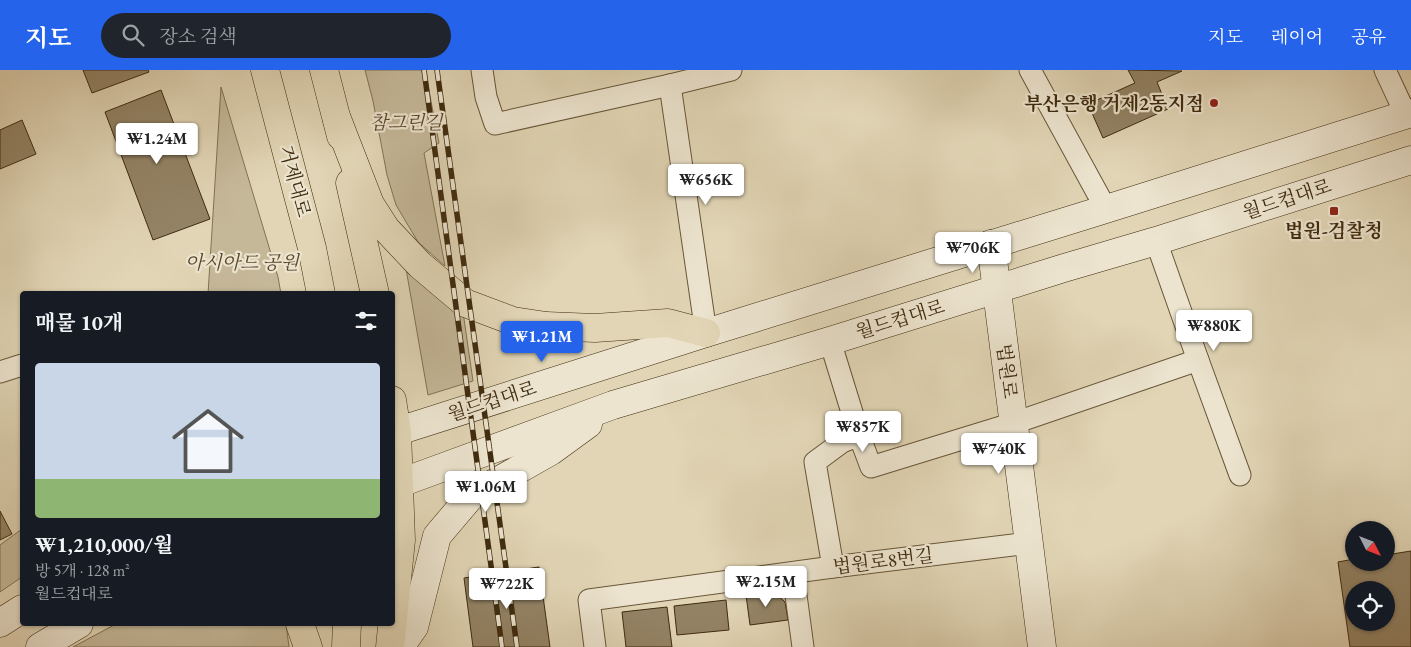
<!DOCTYPE html>
<html lang="ko">
<head>
<meta charset="utf-8">
<style>
  :root { --surface:#171b24; --page:#20242c; --text:#f1f3f6; --muted:#9ea1a6; --line:#363941; --accent:#2563eb }
  body { margin:0; font-family:"EB Garamond","Noto Serif KR",serif; background:var(--page); color:var(--text); height:100vh; display:flex; flex-direction:column; font-size:19px; white-space:nowrap }
  * { box-sizing:border-box; margin:0 }
  p { font-size:16px; color:var(--muted) }
  .icon { flex:none; width:28px; height:28px; fill:none; stroke:currentColor; stroke-width:2; stroke-linecap:round; stroke-linejoin:round }
  .map { position:relative; flex:1; overflow:hidden }
  .side { position:absolute; left:20px; top:221px; width:375px; height:335px; display:flex; flex-direction:column; background:var(--surface); border-radius:5px; box-shadow:0 1px 4px #0004 }
  .side>* { flex:none }
  .needle { width:32px; rotate:132deg }
  .tools { position:absolute; left:1345px; top:451px; display:grid; gap:10px }
  .tools a { display:grid; place-items:center; width:50px; height:50px; border-radius:50%; background:var(--surface); box-shadow:0 1px 4px #0004; font-size:25px }
  .price { position:absolute; translate:-50% -42px; padding:0 11px; border-radius:5px; background:#fff; color:#222; font-size:16px; line-height:32px; filter:drop-shadow(0 1px 2px #0008) }
  .price::after { content:''; position:absolute; left:50%; top:30px; width:15px; height:11px; margin-left:-8px; background:inherit; clip-path:polygon(0 0,100% 0,50% 100%) }
  .price.on { background:var(--accent); color:#fff }
  ul { padding:0; list-style:none }
  li { display:grid; align-content:center; gap:10px; height:265px; padding:0 15px }
  li+li { border-top:1px solid var(--line) }
  li span { display:grid; place-items:center; height:155px; border-radius:5px; color:#555 }
  li>.icon { margin-inline-start:auto }
  span .icon { width:90px; height:90px; fill:#fffc; stroke-width:1 }
  li b { font-size:21px }
  h2 { display:flex; justify-content:space-between; align-items:center; height:60px; padding:0 15px; font-size:21px }
  header { display:flex; align-items:center; gap:30px; box-sizing:border-box; height:70px; padding:0 25px; background:var(--accent); color:#fff }
  header strong { font-size:24px }
  nav { display:flex; gap:28px; margin-inline-start:auto; font-size:18px }
  .search { width:350px; height:45px; background:var(--page); display:flex; align-items:center; gap:12px; box-sizing:border-box; padding:0 18px; border-radius:28px; color:var(--muted); font-size:19px }
  .map>svg:first-child { display:block }
</style>
</head>
<body>
<header>
<strong>지도</strong>
<div class="search"><svg class="icon" aria-label="search" viewBox="0 0 24 24"><circle cx="10" cy="10" r="6"/><path d="M15 15l6 6"/></svg>장소 검색</div>
<nav><a>지도</a><a>레이어</a><a>공유</a></nav>
</header>
<div class="map">
<svg width="1411" height="577" viewBox="0 0 1411 577">
  <rect width="100%" height="100%" fill="#e1d5b5"/>
  <filter id="stains"><feTurbulence type="fractalNoise" baseFrequency=".004" numOctaves="4"/><feColorMatrix values="0 0 0 0 .2 0 0 0 0 .09 0 0 0 0 .02 0 0 0 .5 -.17"/></filter>
  <radialGradient id="worn" r=".72"><stop offset=".6" stop-color="#630" stop-opacity="0"/><stop offset="1" stop-color="#630" stop-opacity=".3"/></radialGradient>
  <g fill="#c5b899" stroke="#827254">
    <path d="M365,0H425L439,73L424,83L445,196L418,172L396,135L387,105L373,31Z"/>
    <path d="M221,17L278,207L281,224H208Z"/>
    <path d="M405,193L463,242L473,311L428,325Z"/>
    <path d="M22,459V507L0,522V475Z"/>
    <path d="M116,554H286L289,577H73Z"/>
  </g>
  <g fill="#938365" stroke="#3f2b0f" fill-rule="evenodd">
    <path d="M83,0H148L149,2L92,23Z"/>
    <path d="M1128,0L1182,1L1157,12L1168,39L1103,68L1088,34L1135,13Z"/>
    <path d="M161,20L210,149L153,170L105,42Z"/>
    <path d="M22,50L36,84L0,99V60Z"/>
    <path d="M0,441L12,464L0,470Z"/>
    <path d="M1411,481V577H1350L1338,492L1354,489V492H1386V485ZM1354,520H1386V552H1354Z"/>
    <path d="M539,497L550,577H473L464,508Z"/>
    <path d="M773,521L785,532L788,550L750,555L746,525Z"/>
    <path d="M726,530L729,560L677,565L674,536Z"/>
    <path d="M667,537L672,577H626L622,542Z"/>
  </g>
  <g fill="none" stroke-linecap="round" stroke-linejoin="round">
    <defs>
      <g id="minor">
        <path d="M482,0L486,27L495,54L670,15L731,0"/>
        <path d="M1030,0L1106,139"/>
        <path d="M1385,0L1406,45"/>
        <path d="M670,15L706,263"/>
        <path d="M1156,171L1198,290L1240,405"/>
        <path d="M830,271L859,365L842,372L815,392L833,497"/>
        <path d="M0,302L22,295"/>
        <path d="M859,365L871,397L1014,353L1198,290"/>
        <path d="M793,503L803,577"/>
        <path d="M595,577L589,530L833,497L1029,473"/>
      </g>
      <g id="secondary">
        <path d="M991,174L1042,577"/>
        <path d="M392,363L706,263L1106,139L1411,43"/>
        <path d="M392,416L613,335L830,271L1064,198L1156,171L1411,90"/>
        <path d="M0,553L22,539"/>
        <path d="M40,577L79,554"/>
        <path d="M400,577L414,557L437,466L470,427L551,381L588,354"/>
      </g>
      <g id="primary">
        <path d="M265,0L312,178L321,224"/>
        <path d="M324,0L341,66"/>
        <path d="M337,49L370,134L386,159L420,195L465,233L513,251L546,256L595,258L668,253L706,263"/>
        <path d="M350,113L375,224"/>
        <path d="M300,554L308,577"/>
        <path d="M346,577L347,554"/>
        <path d="M390,577L401,470L397,362L392,330"/>
      </g>
    </defs>
    <use href="#minor" stroke="#685638" stroke-width="23"/>
    <use href="#secondary" stroke="#3f2b0f" stroke-width="29"/>
    <use href="#primary" stroke="#3f2b0f" stroke-width="29"/>
    <use href="#minor" stroke="#ece4cf" stroke-width="21"/>
    <use href="#secondary" stroke="#ece4cf" stroke-width="28"/>
    <use href="#primary" stroke="#e1d5b5" stroke-width="28"/>
    <defs>
      <g id="rail">
        <path d="M424,0L502,577"/>
        <path d="M437,0L517,577"/>
      </g>
    </defs>
    <use href="#rail" stroke="#3f2b0f" stroke-width="5.5"/>
    <use href="#rail" stroke="#ece4cf" stroke-width="4" stroke-dasharray="11" stroke-linecap="butt"/>
  </g>
  <g fill="#8f2418" stroke="#ece4cf" stroke-width="2">
    <circle cx="1214" cy="33" r="5"/>
    <rect x="1329" y="136" width="10" height="10" rx="2.5"/>
  </g>
  <g text-anchor="middle" dominant-baseline="central" stroke-width="4.5" stroke-linejoin="round" paint-order="stroke">
    <g font-size="19" font-weight="bold" fill="#3f2b0f" stroke="#ece4cf" text-anchor="end">
      <text x="1204" y="33">부산은행 거제2동지점</text>
      <text x="1334" y="160" text-anchor="middle">법원-검찰청</text>
    </g>
    <g font-size="19" font-style="italic" fill="#5a472b" stroke="#ece4cf">
      <text x="406" y="52">참그린길</text>
      <text x="242" y="192">아시아드 공원</text>
    </g>
    <g font-size="19" fill="#3f2b0f" stroke="#ece4cf">
      <text transform="translate(295 111) rotate(75)">거제대로</text>
      <text transform="translate(1287 129) rotate(-18)">월드컵대로</text>
      <text transform="translate(900 249) rotate(-17)">월드컵대로</text>
      <text transform="translate(1007 301) rotate(83)">법원로</text>
      <text transform="translate(492 331) rotate(-18)">월드컵대로</text>
      <text transform="translate(883 491) rotate(-7)">법원로8번길</text>
    </g>
  </g>
  <rect width="100%" height="100%" filter="url(#stains)"/>
  <rect width="100%" height="100%" fill="url(#worn)"/>
</svg>
<div class="tools">
<a><svg class="needle" viewBox="-14 -14 28 28"><path d="M0-13l5 13h-10z" fill="#e53935"/><path d="M0 13l5-13h-10z" fill="#9ea1a6"/></svg></a>
<a><svg class="icon" aria-label="locate" viewBox="0 0 24 24"><circle cx="12" cy="12" r="6"/><path d="M12 2v4M12 18v4M2 12h4M18 12h4"/></svg></a>
</div>
<b class="price" style="left:157px;top:95px">₩1.24M</b>
<b class="price" style="left:706px;top:136px">₩656K</b>
<b class="price" style="left:973px;top:204px">₩706K</b>
<b class="price" style="left:1214px;top:282px">₩880K</b>
<b class="price on" style="left:542px;top:293px">₩1.21M</b>
<b class="price" style="left:863px;top:383px">₩857K</b>
<b class="price" style="left:999px;top:405px">₩740K</b>
<b class="price" style="left:486px;top:443px">₩1.06M</b>
<b class="price" style="left:766px;top:538px">₩2.15M</b>
<b class="price" style="left:507px;top:540px">₩722K</b>
<section class="side">
<h2>매물 10개<svg class="icon" aria-label="filters" viewBox="0 0 24 24"><path d="M4 7h16M4 17h16"/><circle cx="9" cy="7" r="2"/><circle cx="15" cy="17" r="2"/></svg></h2>
<ul>
<li><span style="background:linear-gradient(#c9d6e8 75%,#8fb573 0)"><svg class="icon" aria-label="home" viewBox="0 0 24 24"><path d="M3 11l9-7 9 7M6 9v11h12V9"/></svg></span><div><b>₩1,210,000/월</b><p>방 5개 · 128 m²</p><p>월드컵대로</p></div></li>
</ul>
</section>
</div>
</body>
</html>
